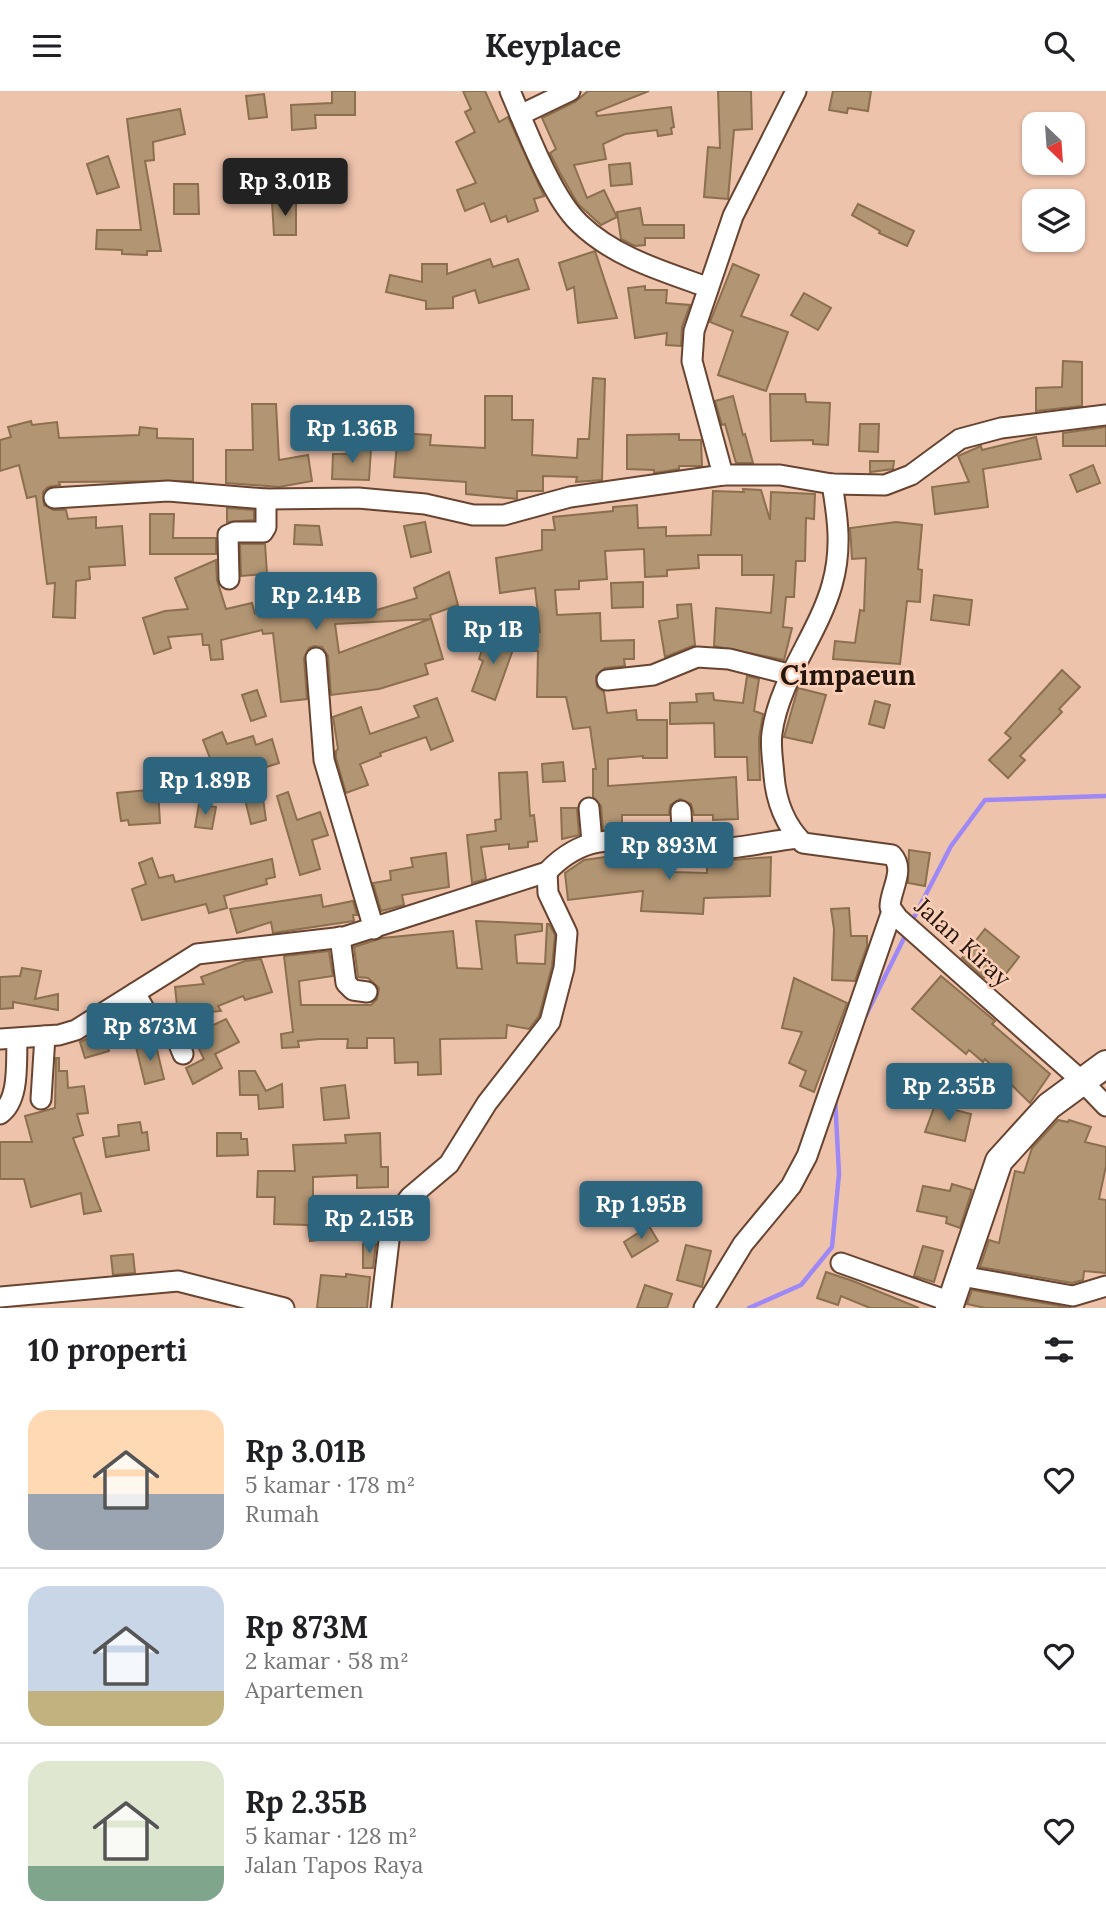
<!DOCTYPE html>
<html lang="id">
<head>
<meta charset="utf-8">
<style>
  :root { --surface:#fff; --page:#f6f6f6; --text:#202124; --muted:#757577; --line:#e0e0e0; --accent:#2d657f }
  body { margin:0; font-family:Lora,serif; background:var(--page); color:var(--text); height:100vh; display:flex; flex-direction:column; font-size:26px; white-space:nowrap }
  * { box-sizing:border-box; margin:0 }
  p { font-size:23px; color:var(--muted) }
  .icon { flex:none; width:38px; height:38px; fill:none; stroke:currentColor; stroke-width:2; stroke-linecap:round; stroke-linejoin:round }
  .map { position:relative; height:1217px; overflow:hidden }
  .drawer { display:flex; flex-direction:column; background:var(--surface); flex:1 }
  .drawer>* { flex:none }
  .needle { width:46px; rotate:155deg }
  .buttons { position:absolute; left:1022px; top:21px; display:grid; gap:14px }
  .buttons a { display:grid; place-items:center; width:63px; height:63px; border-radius:14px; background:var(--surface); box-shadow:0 2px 5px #0004; font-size:35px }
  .price { position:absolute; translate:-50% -60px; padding:0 16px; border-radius:7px; background:var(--accent); color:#fff; font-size:23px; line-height:46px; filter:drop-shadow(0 2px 4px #0008) }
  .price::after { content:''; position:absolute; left:50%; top:42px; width:21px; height:16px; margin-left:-10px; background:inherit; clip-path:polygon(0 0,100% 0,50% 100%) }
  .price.current { background:#222; color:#fff }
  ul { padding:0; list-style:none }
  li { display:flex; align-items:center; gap:21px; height:175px; padding:0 28px }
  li+li { border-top:2px solid var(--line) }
  li span { display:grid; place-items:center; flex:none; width:196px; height:140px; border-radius:21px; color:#555 }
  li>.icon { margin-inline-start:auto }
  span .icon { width:84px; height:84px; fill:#fffc; stroke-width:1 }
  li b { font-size:30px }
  h2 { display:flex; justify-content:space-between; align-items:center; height:84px; padding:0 28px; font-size:30px }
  header { display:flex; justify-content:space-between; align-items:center; height:91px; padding:0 28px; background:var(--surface); font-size:32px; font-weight:700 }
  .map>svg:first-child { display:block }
</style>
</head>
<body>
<header><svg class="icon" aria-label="menu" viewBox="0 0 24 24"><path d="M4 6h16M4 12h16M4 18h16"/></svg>Keyplace<svg class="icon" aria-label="search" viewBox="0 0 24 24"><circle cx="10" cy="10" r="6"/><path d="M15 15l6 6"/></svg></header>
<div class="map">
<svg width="1106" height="1217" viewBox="0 0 1106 1217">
  <rect width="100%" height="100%" fill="#eec3ac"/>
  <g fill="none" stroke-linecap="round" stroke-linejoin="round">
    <g stroke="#9d88f5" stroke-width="4.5">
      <path d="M911,832L951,755L985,709L1106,705"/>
      <path d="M865,926L906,843"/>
      <path d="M749,1217L801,1194L832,1156L839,1083L835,1006"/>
    </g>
  </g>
  <g fill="#b29573" stroke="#8b6f4e" stroke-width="2" fill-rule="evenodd">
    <path d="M332,0H355V24H315L316,37L292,39L291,14L332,12Z"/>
    <path d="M463,0H485L499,31L508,26L544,105L534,108L538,120L508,131L506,125L491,131L484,112L465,120L457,99L476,92L456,51L475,41L465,21L471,18Z"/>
    <path d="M588,0H649L596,21L597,25L671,16L674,36L671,37L672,43L658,45L657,39L625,43L603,53L606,68L574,74L587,107L604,99L617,126L601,134L578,113L560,82L550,62L556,58L542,27L575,11Z"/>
    <path d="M718,0H751L752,38L734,39L728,108L704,106L708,56L720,57Z"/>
    <path d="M833,0H871L868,20L848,17L847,22L829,19Z"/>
    <path d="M264,3L267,26L249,28L246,5Z"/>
    <path d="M180,18L185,43L153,51L154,69L145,70L161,160H147V164L122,163V159L96,158L97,139H141L127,28Z"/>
    <path d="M108,65L119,96L97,103L87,73Z"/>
    <path d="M630,72L632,93L611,95L609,74Z"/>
    <path d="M174,93H198L199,123H174Z"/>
    <path d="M296,109V144H274L272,111Z"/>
    <path d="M858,113L914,140L907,155L879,142L880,140L852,124Z"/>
    <path d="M640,117L643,134H684V147H645V154L635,155L621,148L617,121Z"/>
    <path d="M595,160L617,227L578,232L574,196L567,199L559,172Z"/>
    <path d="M490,168L493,176L518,168L529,198L479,212L475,199L453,206V217L426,218V210L386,201L390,184L422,191V173H447V183Z"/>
    <path d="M733,173L759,184L741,225L788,241L766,300L718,284L733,240L710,231Z"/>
    <path d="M645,195V199H667L666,212L690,214L682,236L681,255L666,254L667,242L635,247L628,197Z"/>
    <path d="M804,202L831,217L818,239L791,224Z"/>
    <path d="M1063,270L1082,271V315L1036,320V297L1062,296Z"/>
    <path d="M593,287L605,288L602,389L576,391L577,386L543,385V400H517V408L466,403V391L394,386L398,342L431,344L430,354L485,357V305H512V329H533L532,364L577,367L578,348H589Z"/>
    <path d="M770,303H805L806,311L830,312L828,354L813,353V349L771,350Z"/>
    <path d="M733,305L743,344L745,343L753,372H736L725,333L722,334L715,310Z"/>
    <path d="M252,313H276L279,369L308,364L312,390L279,396L226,392V359H253Z"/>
    <path d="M31,330L32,334L57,331L59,347L139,344L140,336L157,338V347L193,348V390L59,391L60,394L48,396L43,401L44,414L54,419H66L68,428L96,426V437L122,435L125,474L89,476L90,488L76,490L75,527L53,526L55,492L47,493L36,405L27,407L19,374L0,380V349L11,346L8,336Z"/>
    <path d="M860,333H879L878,361L859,360Z"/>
    <path d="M1106,336V355H1063V342Z"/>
    <path d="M679,343V349H701L702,375H679V378L654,382V379L627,378V344Z"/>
    <path d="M1036,346L1041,368L983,378L988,416L935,423L932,396L969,391L958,365L981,355L982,359Z"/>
    <path d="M354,356L371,358L369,389L332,388L333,363H354Z"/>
    <path d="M870,370H894L893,378L870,381Z"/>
    <path d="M1093,374L1100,392L1077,401L1070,384Z"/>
    <path d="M743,398L761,399L770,429L771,401L815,403L814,428L806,427L805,470H796L794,506H786L783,536L792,537L784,569L714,555L716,517L771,522L774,484H742V464H698L699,477L667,479V485L645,486L644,458L605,460L607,488L579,490V498L555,499L557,524L600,522L601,550L634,549V568H624L625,575L605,577L596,585L597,596L604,601L607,622L636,619L637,629H667V667H643V665L608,668V695L736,686L738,728L713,729V724H694L691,713L680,708L670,714L669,724H622V738L603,739L601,715L593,706V678H596L590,636L573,638L566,606H537L538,560H528V541H540L535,497L500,502L496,467L542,459V439H555L553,426L613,420V416L637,414L638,437L666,436V445L711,444L713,400L744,401Z"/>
    <path d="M227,417L254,419V429L227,431Z"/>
    <path d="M150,423H174L173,447H216V463H150Z"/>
    <path d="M425,431L431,461L411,466L404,435Z"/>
    <path d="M896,431L922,434L918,478L922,479L920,511L907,510L900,573L833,568L835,550L855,552L860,519L864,520L866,467L852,468L850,437Z"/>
    <path d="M295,434L319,435L322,454L294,453Z"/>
    <path d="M240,453H265L267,483L241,485Z"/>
    <path d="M216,469L217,489L226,518L252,512L255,523L277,520L276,506L348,503V513L369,512L370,521L417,507L414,497L449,481L458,514L430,524L443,568L425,573L428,583L379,598L331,604L328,565L322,556L314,555L309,557L304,567L307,608L281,611L273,542L263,543L262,539L221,549L223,568L211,569L209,554H203L202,543L168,546L171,557L154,563L143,527L165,520L188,518L175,487ZM430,528L339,562L335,533Z"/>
    <path d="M643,491V516L612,517L611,492Z"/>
    <path d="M934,504L972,509L969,534L931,529Z"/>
    <path d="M691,513L695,554L665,566L659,530L678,527L677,514Z"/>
    <path d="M487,544L515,553L495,609L472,600L483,570L479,568Z"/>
    <path d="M1062,579L1080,596L1059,618L1062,621L1020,665L1025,669L1008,687L989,669L1011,647L1005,642Z"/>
    <path d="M747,585L759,588L754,620L763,623L759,647L760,689H748L747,666H715L714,632L670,633V612L697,611L696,603L713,602L714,609L743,612Z"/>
    <path d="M798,597L826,604L812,652L784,646Z"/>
    <path d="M257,599L266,625L251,630L242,604Z"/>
    <path d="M437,607L453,650L431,659L426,646L380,662L381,665L360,673L368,694L346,702L336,667V660L338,658L333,626L361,616L370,643L419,626L414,615Z"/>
    <path d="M875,610L890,614L884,637L869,633Z"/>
    <path d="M222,641L227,653L253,645L256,654L272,648L279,672L260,678L266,699L262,700L266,729L251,733L241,692L212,701L206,683L215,680L203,649Z"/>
    <path d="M563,671L565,690L543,691L542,673Z"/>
    <path d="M527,681L530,725L534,724L537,750L528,751V756L509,758V753L481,756L486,788L472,792L467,744L496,740L495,729L501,728L499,682Z"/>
    <path d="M158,698L160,732L129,734L128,729L121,730L117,702Z"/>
    <path d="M288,701L297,729L320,721L328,744L312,749L320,778L300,784L277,705Z"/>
    <path d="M199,713L216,716L212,738L195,736Z"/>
    <path d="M561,717H577L579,744L562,748Z"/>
    <path d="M909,759L930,762L925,795L908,792Z"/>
    <path d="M446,762L449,796L402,804L404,814L381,820L373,792L391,789L390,780L413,776L411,767Z"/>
    <path d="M620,764L674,770L673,781L707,782V771L771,766L770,805L704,807L703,823L641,820L643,800L568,809L565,782L584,769Z"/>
    <path d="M152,767L159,787L173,784L175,791L272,768L275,786L266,788L267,793L224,805L227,817L209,822L206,813L142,829L132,798L146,793L139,772Z"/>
    <path d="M321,804L323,816L353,810L357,824H353L354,830L273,842L271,831L237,842L230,818Z"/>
    <path d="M849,817L851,845H867V855L855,890L832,889L834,838L831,818Z"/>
    <path d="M476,830L542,833V840L515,844L517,872L545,873L547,833H549L555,844L552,875L539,925L529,938L507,934L506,947L440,948L441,983L418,984V971L395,972L394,947H367V957H347L348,948H319L298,950L299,956L282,957L281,943L293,941L284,865L329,860L333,885L299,890L301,914H371L377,908L379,897L368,887L358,886L354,856L382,847L453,840L457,877L482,878Z"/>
    <path d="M985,838L1019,866L1001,889L989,880L984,887L962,867Z"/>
    <path d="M261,868L272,901L245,909L243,905L218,915L221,920L178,924L175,896L204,893L201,886L245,870Z"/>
    <path d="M22,877L41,880L35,908L58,903V919L13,911V917L0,918V886L20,885Z"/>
    <path d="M941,885L995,930L992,933L1050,983L1030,1012L985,968L983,971L969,959L966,963L912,918Z"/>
    <path d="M794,887L847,912L814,1001L800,995L806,980L789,972L802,941L782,937Z"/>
    <path d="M226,928L239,951L215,963L222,977L193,993L186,977L204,968L192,944Z"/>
    <path d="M103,940L109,960L85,967L80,951Z"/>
    <path d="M155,951L164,988L145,993L136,956Z"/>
    <path d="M56,967H59V980H67L68,997L84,995L88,1022L77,1023L83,1044L73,1047L101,1120L84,1123L81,1102L31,1116L24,1088H0V1051H32L25,1025L55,1017Z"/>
    <path d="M239,980H255L266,1000L282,993L283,1016L259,1018L258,1004H240Z"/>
    <path d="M345,994L349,1027L324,1029L321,997Z"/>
    <path d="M935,1014L971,1023L965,1050L925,1041Z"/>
    <path d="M1058,1029L1068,1031L1069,1029L1091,1036L1085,1051L1106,1056V1075L1099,1108L1106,1109V1182L1084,1180L1083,1189L1072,1192L980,1176L989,1149L999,1152L1015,1080L1024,1082L1032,1057Z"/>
    <path d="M140,1031L142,1042L147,1041L149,1059L106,1066L103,1047L119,1045L118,1034Z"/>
    <path d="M217,1042H241V1048H247L248,1064L217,1065Z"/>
    <path d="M380,1042L381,1076H388V1096L357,1097V1084L313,1086V1128L330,1126L332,1147L310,1150L308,1134L274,1133L275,1106H257L258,1080H295L293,1054L346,1052L345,1044Z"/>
    <path d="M952,1093L972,1099L960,1137L946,1132L947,1126L917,1120L923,1095L950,1100Z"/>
    <path d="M649,1135L658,1150L632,1166L624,1151Z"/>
    <path d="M363,1153H376L373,1177H363Z"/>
    <path d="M686,1154L711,1160L702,1196L677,1189Z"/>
    <path d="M923,1155L943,1160L934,1191L914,1185Z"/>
    <path d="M133,1163L135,1182L113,1184L111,1165Z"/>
    <path d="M826,1181L853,1190L919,1217H870L841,1205L838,1214L817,1207Z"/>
    <path d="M346,1183L370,1186L367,1217H317L321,1184L346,1186Z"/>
    <path d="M645,1194L672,1203L667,1217H637Z"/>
    <path d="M972,1199L1071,1217H985L967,1213Z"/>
  </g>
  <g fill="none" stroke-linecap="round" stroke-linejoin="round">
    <defs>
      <g id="minor">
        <path d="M510,0C526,37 551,105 579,132C614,166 662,180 707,196"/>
        <path d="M520,24L570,0"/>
        <path d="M723,384L692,270L694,240L733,125L796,0"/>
        <path d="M832,393C838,428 842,459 832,494C818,544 779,589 772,642C770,656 773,670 774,685C776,709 785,734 803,752L892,764C906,779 890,799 890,816L898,827L1082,990L1106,1015"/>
        <path d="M54,407L168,400L266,408L358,407L425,413L473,424H504L570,406L723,384H780L832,393L885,394L911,384L960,348L1001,337L1106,324"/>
        <path d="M229,488L228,444L235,441H263L266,436V408"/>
        <path d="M316,567L324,669L374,838"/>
        <path d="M607,589L653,584L697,566L729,568L792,584"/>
        <path d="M589,717L592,751"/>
        <path d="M681,720L683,757"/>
        <path d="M340,846L346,892L353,899L367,901"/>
        <path d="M135,902L154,935L171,934L183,963"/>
        <path d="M0,948L59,944L76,939L197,863L344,846L547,781C596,730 634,757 694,759C728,760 764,751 798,747"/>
        <path d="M41,1008L45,945"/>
        <path d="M0,1023C20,1009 16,971 17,949"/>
        <path d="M841,1172L951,1211"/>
        <path d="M961,1185L1073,1205L1106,1195"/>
        <path d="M0,1206L178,1190L284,1217"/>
        <path d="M381,1217L390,1141L396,1124L410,1106L449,1073L487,1012L550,931L564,877L567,842L548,802L547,781"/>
        <path d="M704,1217L743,1153L791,1095L807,1065L892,820"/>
      </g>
      <path id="major" d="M949,1217L999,1070L1049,1015L1106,973"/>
    </defs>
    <use href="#minor" stroke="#684430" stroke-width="23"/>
    <use href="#major" stroke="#684430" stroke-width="30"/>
    <use href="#minor" stroke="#fff" stroke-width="19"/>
    <use href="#major" stroke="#fff" stroke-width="26"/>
  </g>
  <g text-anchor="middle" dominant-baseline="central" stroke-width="5" stroke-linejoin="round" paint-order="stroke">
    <g font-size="24" fill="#25160d" stroke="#fcd0b8">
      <text transform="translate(963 851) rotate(42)">Jalan Kiray</text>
    </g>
    <g font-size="28" font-weight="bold" fill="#25160d" stroke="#fcd0b8">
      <text x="848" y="584">Cimpaeun</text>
    </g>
  </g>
</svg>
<div class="buttons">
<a><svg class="needle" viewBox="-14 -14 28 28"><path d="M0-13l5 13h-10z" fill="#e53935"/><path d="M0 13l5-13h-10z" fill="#757577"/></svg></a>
<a><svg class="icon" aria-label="layers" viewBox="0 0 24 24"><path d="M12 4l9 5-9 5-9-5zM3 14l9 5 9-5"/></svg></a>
</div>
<b class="price current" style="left:285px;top:127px">Rp 3.01B</b>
<b class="price" style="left:352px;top:374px">Rp 1.36B</b>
<b class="price" style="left:316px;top:541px">Rp 2.14B</b>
<b class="price" style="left:493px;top:575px">Rp 1B</b>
<b class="price" style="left:205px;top:726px">Rp 1.89B</b>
<b class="price" style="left:669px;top:791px">Rp 893M</b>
<b class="price" style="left:150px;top:972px">Rp 873M</b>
<b class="price" style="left:949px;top:1032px">Rp 2.35B</b>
<b class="price" style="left:641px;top:1150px">Rp 1.95B</b>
<b class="price" style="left:369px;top:1164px">Rp 2.15B</b>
</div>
<section class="drawer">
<h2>10 properti<svg class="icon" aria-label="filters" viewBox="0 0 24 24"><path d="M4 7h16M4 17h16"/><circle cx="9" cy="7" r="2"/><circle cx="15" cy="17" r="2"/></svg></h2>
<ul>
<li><span style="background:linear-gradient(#ffd9b3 60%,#9aa5b1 0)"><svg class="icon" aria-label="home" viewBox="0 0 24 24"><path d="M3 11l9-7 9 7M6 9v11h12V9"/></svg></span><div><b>Rp 3.01B</b><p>5 kamar · 178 m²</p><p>Rumah</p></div><svg class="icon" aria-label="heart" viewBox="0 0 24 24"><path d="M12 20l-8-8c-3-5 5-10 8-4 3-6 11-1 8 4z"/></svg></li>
<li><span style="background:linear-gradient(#c9d6e8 75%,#c2b280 0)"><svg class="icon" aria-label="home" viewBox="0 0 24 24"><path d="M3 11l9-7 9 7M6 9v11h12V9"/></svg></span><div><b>Rp 873M</b><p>2 kamar · 58 m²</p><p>Apartemen</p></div><svg class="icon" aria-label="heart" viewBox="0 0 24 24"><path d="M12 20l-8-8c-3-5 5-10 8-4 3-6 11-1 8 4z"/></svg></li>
<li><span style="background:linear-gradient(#dfe7d0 75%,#7fa58c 0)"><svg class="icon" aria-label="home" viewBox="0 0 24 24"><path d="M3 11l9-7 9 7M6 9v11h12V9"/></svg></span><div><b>Rp 2.35B</b><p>5 kamar · 128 m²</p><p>Jalan Tapos Raya</p></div><svg class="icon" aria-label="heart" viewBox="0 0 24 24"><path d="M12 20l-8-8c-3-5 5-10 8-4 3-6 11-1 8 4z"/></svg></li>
</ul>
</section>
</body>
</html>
